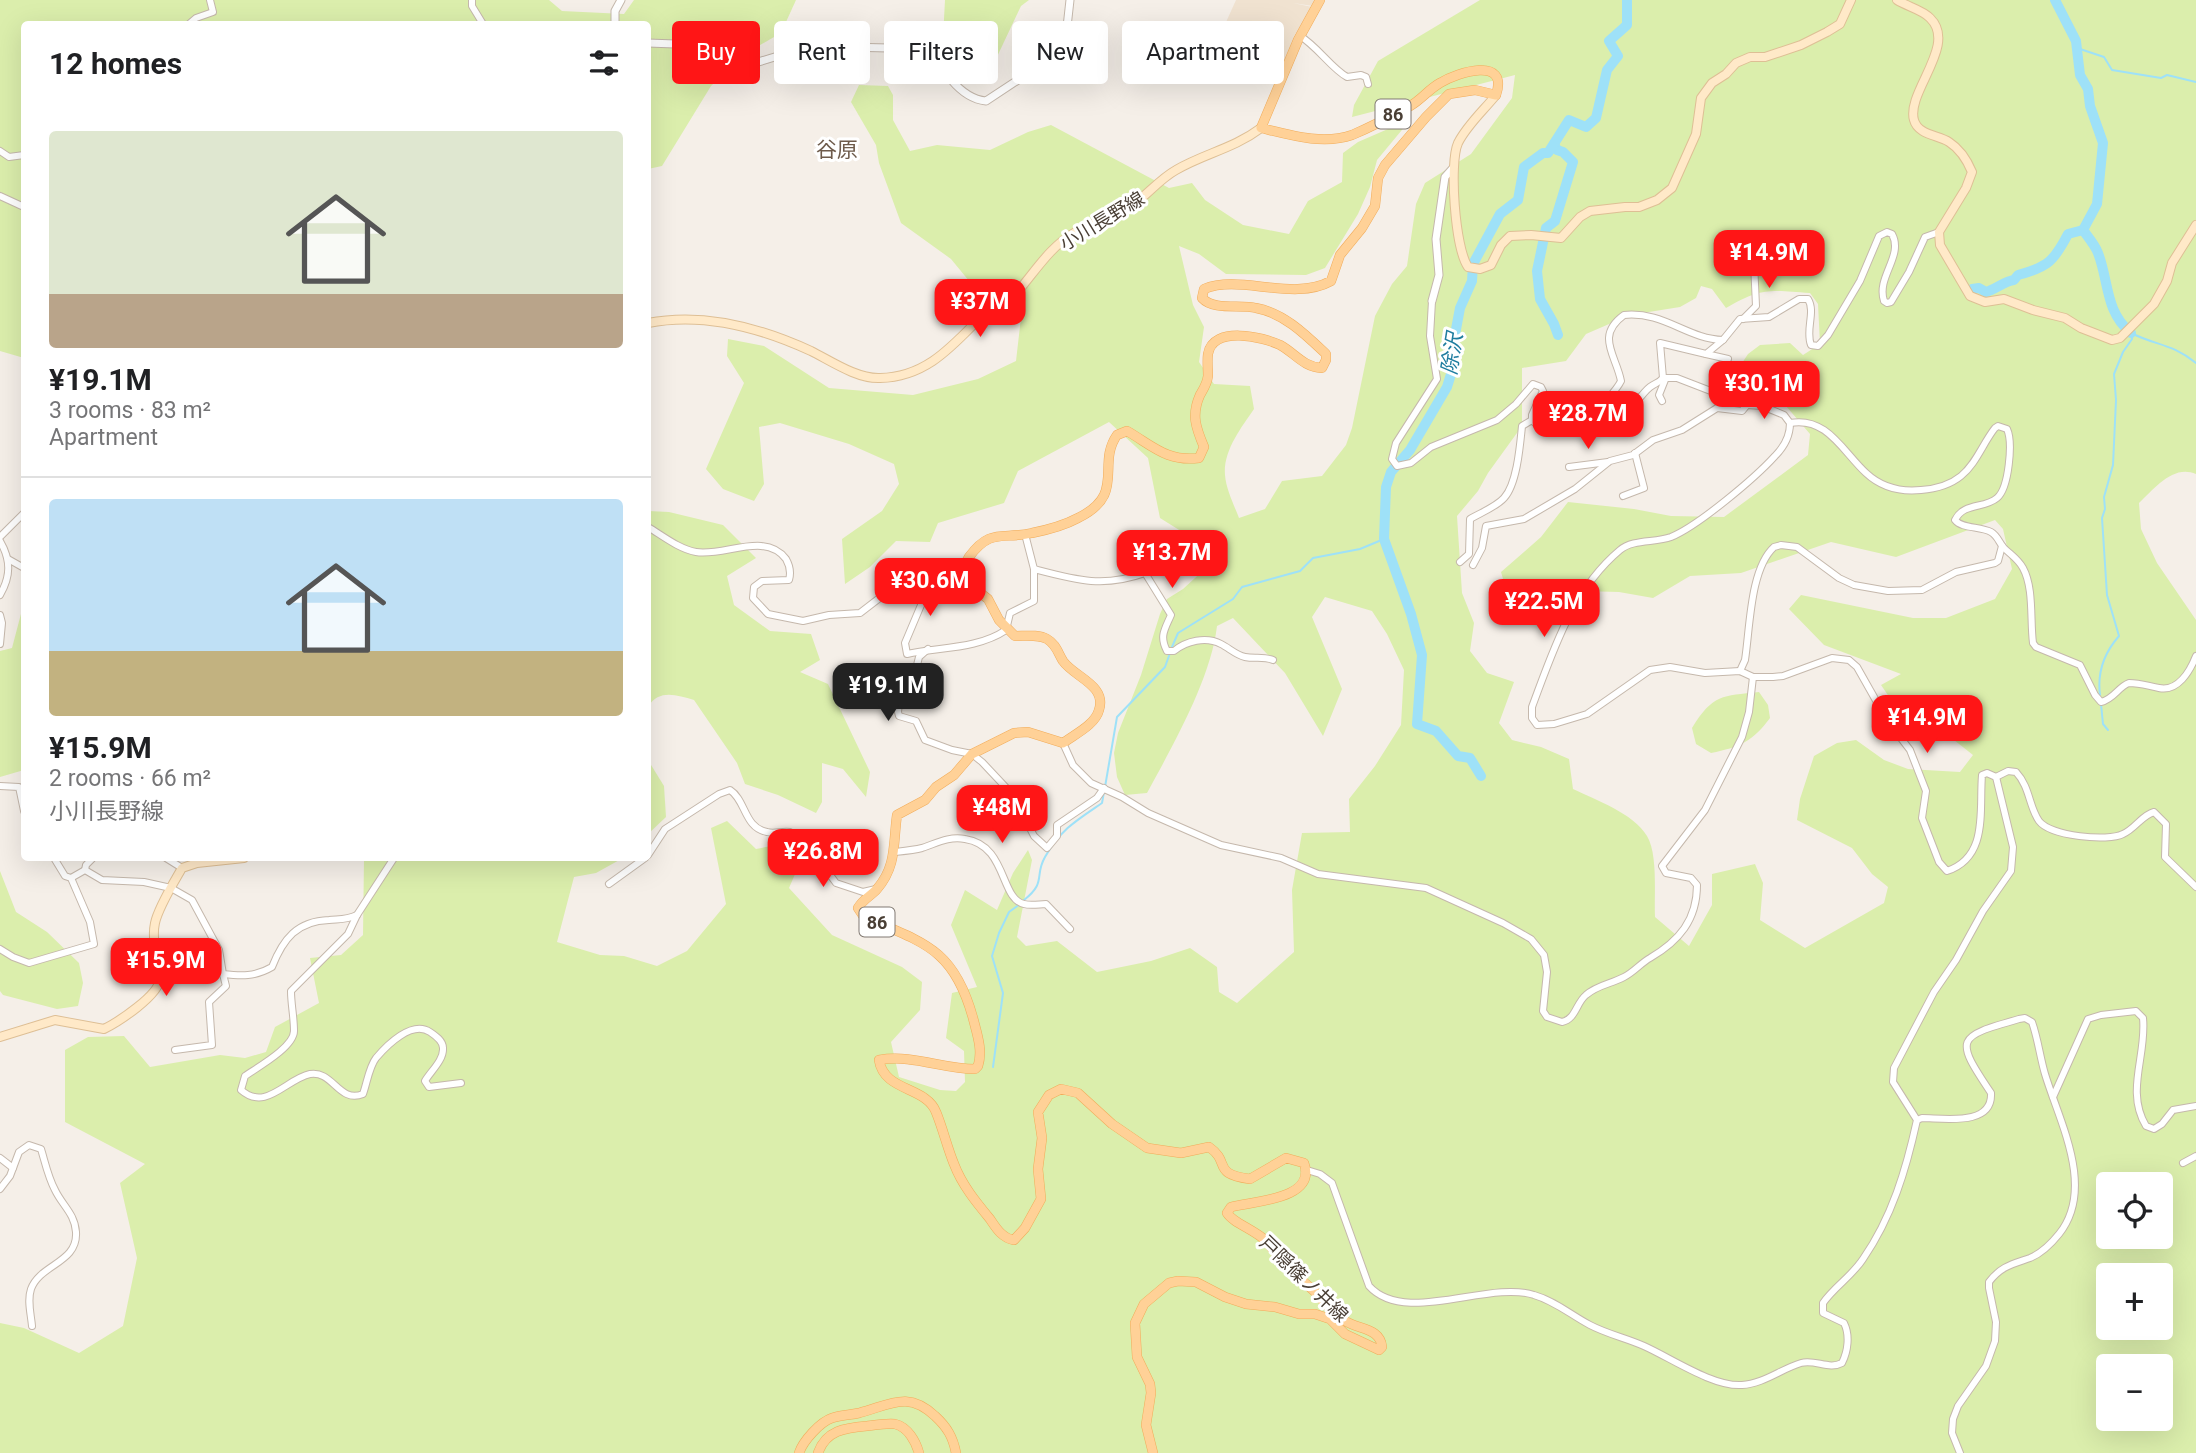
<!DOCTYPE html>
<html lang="en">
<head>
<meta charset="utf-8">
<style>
  :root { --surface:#fff; --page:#f6f6f6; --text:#202124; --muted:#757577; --line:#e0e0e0; --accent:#ff1516 }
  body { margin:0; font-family:Roboto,"Noto Sans JP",sans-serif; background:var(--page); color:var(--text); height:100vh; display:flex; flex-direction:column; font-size:26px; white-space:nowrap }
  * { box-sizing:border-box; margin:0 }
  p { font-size:23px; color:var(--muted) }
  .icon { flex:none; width:38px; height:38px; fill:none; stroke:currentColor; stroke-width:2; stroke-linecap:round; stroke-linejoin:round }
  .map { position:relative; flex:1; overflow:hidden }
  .drawer { position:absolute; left:21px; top:21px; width:630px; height:840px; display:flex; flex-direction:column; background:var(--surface); border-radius:7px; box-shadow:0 7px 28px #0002 }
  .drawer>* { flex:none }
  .hud { position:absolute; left:672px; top:21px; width:665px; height:63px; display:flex; gap:14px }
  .buttons { position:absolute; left:2096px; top:1172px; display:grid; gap:14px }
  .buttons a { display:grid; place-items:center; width:77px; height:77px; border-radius:7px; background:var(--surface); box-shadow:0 7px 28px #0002; font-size:35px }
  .price { position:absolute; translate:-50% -60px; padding:0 16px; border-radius:14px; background:var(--accent); color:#fff; font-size:23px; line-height:46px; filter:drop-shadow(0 2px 4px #0008) }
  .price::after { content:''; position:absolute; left:50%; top:42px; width:21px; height:16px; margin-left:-10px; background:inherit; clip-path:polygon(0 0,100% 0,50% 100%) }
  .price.active { background:#222; color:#fff }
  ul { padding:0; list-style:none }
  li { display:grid; align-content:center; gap:14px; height:371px; padding:0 28px }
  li+li { border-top:2px solid var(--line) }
  li span { display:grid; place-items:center; height:217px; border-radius:7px; color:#555 }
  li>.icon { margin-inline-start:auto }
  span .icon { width:126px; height:126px; fill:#fffc; stroke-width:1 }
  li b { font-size:30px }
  h2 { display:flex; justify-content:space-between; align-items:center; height:84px; padding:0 28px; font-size:30px }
  .pill { padding:0 24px; border-radius:7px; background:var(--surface); box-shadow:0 7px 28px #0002; font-size:24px; line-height:63px }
  .pill.active { background:var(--accent); color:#fff }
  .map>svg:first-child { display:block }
</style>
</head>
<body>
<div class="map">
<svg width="2196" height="1453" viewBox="0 0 2196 1453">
  <rect width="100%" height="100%" fill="#f5efe8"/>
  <path fill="#f0e2d0" d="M1236,0H1316L1313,6L1293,3L1312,7L1294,36L1276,82L1214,72L1213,51Z"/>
  <g fill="#dbeeac" fill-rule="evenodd">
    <path d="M0,0H549L562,11L624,14L634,0H796L781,33L743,55L711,86L662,166L648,169V24H24V358L0,351Z"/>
    <path d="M945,0H1029L1021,6L987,78L967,82L943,38Z"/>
    <path d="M1480,0H2196V474C2173,464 2154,489 2139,503L2141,529L2157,563L2196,620V1453H0V1323L24,1328L79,1353L123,1326L137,1258L120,1183L145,1164L65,1122V1050L88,1037L124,1036L150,1067L220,1055L245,1058L266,1052L275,1027L319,1003L310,958L341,955L363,935L364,858H623L596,873L574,877L557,942L600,955L624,956L657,966L687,951L726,904L711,828L727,821L756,849L776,845L799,865L789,888L832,935L902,967L922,982L920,1010L891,1042L899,1077L940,1090L956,1091L965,1082L964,1051L946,1038L952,993L977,987L951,925L965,890L997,910L1013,873L1028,850L1032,860L1017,937L1026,946L1057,941L1097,972L1151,961L1190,948L1217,967L1219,992L1237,1003L1294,952L1292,890L1302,833L1350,832L1349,799L1375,766L1401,725L1404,670L1387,634L1372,611L1325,597L1312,617L1342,689L1323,736L1285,673L1233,618L1217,626C1211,679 1172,747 1147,793L1125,795L1117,777L1114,753L1118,733L1141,675L1160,614L1167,599L1183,589L1207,567L1222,547L1192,538L1160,518L1148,458L1109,422L1018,471L1004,503L938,523L930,542L896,541L870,567L845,584L842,539L882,511L899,484L894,464L849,444L780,423L759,427L764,484L754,501L723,489L706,469L744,383L727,356L728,339L764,346L829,388L913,395L978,379L1016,361L1022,309L974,287L951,259L901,223L879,163L876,145L851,102L859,85L888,86L893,95V120L910,151L937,145L990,150L1028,132L1051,125L1169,188L1192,183L1205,200L1243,225L1289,234L1308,201L1342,182L1343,153L1358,142L1411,119L1377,160L1370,187L1358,214L1325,268L1306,275L1226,274L1199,254L1179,246L1193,305L1204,327L1199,362L1214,384L1250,386L1254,409C1241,428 1223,451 1225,475C1226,489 1234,505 1239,518L1265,509L1282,481L1322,476L1346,445L1352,428L1375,316L1392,284L1407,266L1416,204L1425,183L1471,154L1512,98L1515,75L1352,117L1354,105L1378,61ZM1701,286L1712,289L1726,308C1761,287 1771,290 1810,293L1818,304L1820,344L1803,355L1790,343L1760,345L1748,354L1727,386L1786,406L1810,434L1808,455L1724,517L1671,516L1634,509L1568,502L1541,537L1501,572L1506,589L1619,592L1653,598L1690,576L1741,573L1831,542L1896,557L1995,520L2003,529L2012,569L1995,599L1946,618H1913L1801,595L1789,609L1824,645L1901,674L1881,685L1907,723L1935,725L1973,755L1960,772L1908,769L1884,760L1856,740L1837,743L1814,756L1800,799L1797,820L1852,848L1872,874L1888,887L1884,903L1805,948L1760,920L1763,883L1755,864L1712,874V905L1689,946L1655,917C1654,895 1658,854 1647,836C1633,813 1596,800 1573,789L1569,759L1541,747L1512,740L1499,723L1514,682L1487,673L1470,651L1474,623L1462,593L1457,516L1478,491L1488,473L1522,426V368L1566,361L1586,334L1630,315L1680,307L1696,298ZM2109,1185H2161V1237H2109ZM2109,1276H2161V1328H2109ZM2109,1367H2161V1419H2109Z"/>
    <path d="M648,511L669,512L723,525L756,558L727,576L734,605L770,631L811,634L820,660L800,672L828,684L870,772L866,797L843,769L822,763V802L816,813L778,795L745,784L737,763L694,700C676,695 659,689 648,707Z"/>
    <path d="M24,608V770L0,777V651L12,648L22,610Z"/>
    <path d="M1759,692L1768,705L1770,718C1752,742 1740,747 1711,753L1696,744L1692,728C1713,694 1722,696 1759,692Z"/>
    <path d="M648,760L664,786L666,817L648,834Z"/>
    <path d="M0,871L16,912L47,932L79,963L83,983L78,1006L57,1009L3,995L0,991Z"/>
  </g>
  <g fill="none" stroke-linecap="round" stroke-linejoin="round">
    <g stroke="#9ee1f8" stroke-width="2">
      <path d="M2077,48L2104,57L2112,70L2161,78L2167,75L2196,82"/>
      <path d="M1172,647L1178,633L1233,599L1242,587L1300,571L1313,558L1360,549L1384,539"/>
      <path d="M2100,695C2097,672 2104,653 2119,636L2107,595L2102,518L2105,509L2104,497L2113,465L2116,400L2114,374L2123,352L2132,339L2131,333C2157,346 2171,343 2196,363"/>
      <path d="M2101,704L2103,724L2108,730"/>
      <path d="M1105,787L1117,717L1165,667L1170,653"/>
      <path d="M1024,900C1047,882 1034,876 1045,857C1061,829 1077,820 1102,803L1104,792"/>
      <path d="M993,1067L1003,993L992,956L999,933L1009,912L1020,904"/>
    </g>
    <g stroke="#9ee1f8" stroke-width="10">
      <path d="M2055,0L2076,41L2080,75L2088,89L2090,106L2103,143L2097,204L2083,230C2088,237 2095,245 2098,253C2109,281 2105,312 2131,333"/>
      <path d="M1554,144L1557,150L1563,152L1573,162L1555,221L1546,228L1537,271L1540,299L1554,324L1558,335"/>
      <path d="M1972,289L1979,288L1986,292C1996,289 2005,281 2014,280L2018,275C2048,267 2054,261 2068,234L2083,230"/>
      <path d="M1481,776L1470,758L1458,756L1436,731L1417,724L1422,655L1411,614L1384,539L1386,487L1391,472L1410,450L1447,387L1452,371L1454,340L1460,308L1472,281L1473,264L1500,214L1518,200L1524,167L1543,153H1548L1569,120L1586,127L1596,118L1607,70L1618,56L1609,41L1627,25V0"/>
    </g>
    <defs>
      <g id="minor">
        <path d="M472,0V6L483,24"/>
        <path d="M189,24L196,18L213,12L210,0"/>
        <path d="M1300,36C1318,47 1331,68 1347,77L1361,75L1366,77L1368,84"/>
        <path d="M0,151L9,157L24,155"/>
        <path d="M0,196L24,207"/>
        <path d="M1432,301L1430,336L1437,379L1396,443L1392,459L1397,466L1411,463L1431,447L1497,420L1516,404L1533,384L1541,387L1543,391L1532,415V420L1538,426C1549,426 1559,418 1570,416C1583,414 1595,423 1608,423C1626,424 1637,397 1650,387C1655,383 1659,383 1663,378H1677L1747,405L1762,406L1784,415L1790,423C1790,435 1784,447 1775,456C1755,478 1698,526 1671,537C1655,543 1633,539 1620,550C1572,590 1553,651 1532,707V718L1537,725L1554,724L1587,714L1650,670L1670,667L1705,673L1740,671L1753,677H1773L1783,676L1832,658L1849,660L1857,667L1887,720L1910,750L1926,791L1922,818L1939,862L1947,871C1989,857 1979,810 1982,775L1987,773L1996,777"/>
        <path d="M1743,319L1756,306L1753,240V235H1758"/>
        <path d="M1706,354L1728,359"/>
        <path d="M1662,401L1659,395L1665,380L1663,378L1660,343L1706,354L1723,340"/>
        <path d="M1593,419C1600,404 1614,395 1621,381C1616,355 1595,336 1624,315C1664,311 1687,339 1723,340L1740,319L1769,317L1799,299H1808C1816,312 1805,330 1811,345L1818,346L1828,335L1860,281L1879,236L1887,232L1892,234C1904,256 1876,277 1884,301L1887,303L1891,302L1909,272L1925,237L1939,232"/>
        <path d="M1790,423C1827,416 1843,452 1866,473C1881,487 1901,492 1921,490C1934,489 1950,485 1961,476C1976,464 1983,443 1995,428L1998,426L2007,429C2013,442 2009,488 1997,498C1984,509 1964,502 1955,520C1962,529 1980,526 1991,532C1998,536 1999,543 2004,548C2011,555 2018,559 2023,568C2034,588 2030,620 2033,643L2036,647L2080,665L2095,695L2101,702C2114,699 2118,687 2129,683C2140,683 2148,686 2159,688C2178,692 2190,671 2196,656"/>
        <path d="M1569,467L1608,462"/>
        <path d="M1623,496L1644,488L1635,453"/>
        <path d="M648,527C663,536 679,549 696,552C724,557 765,531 786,559C790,566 791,573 789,580L762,581L754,587L753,598L768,614L803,621L829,615L860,613L886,593L960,577"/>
        <path d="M0,537L24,513"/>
        <path d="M0,541C11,560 11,576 0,595"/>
        <path d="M8,559L24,568"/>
        <path d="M1460,562L1469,554L1470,519C1480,513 1496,507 1504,498C1517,484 1520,446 1522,426L1532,420"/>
        <path d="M1473,565L1482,548L1486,526L1524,519L1575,489L1610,461L1633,455L1653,440L1682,430L1717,408L1742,411L1747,405"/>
        <path d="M1034,569C1076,580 1103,588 1145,573L1171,615C1165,629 1159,636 1167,651H1174C1186,641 1206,636 1221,644C1229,648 1236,655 1245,657C1255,659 1263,656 1273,660"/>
        <path d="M925,583L924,598L905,643L907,654C940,647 978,649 1006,630L1010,613L1034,601V569L1025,534"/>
        <path d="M0,615L2,623L0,644"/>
        <path d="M928,649L919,657L912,685L900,693L898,712L899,716L916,721L925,740L952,750L972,754L982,762L1013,795L1034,836L1047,848L1057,836V825L1097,798L1104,788"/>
        <path d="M1740,671L1745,660C1750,628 1750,569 1774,547L1781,545L1797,547L1839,578L1854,585L1888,591L1922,590L1956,572L1995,563L1998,561L2002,546"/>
        <path d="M1063,743L1073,765L1091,783L1122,797L1148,813L1221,845L1281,858L1318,874L1426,888L1503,923L1531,939L1544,955L1547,972L1543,1011L1547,1017L1562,1022C1576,1019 1576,1003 1586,995C1597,985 1611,984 1624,977C1634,972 1641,963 1650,958C1679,941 1697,920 1697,885L1691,878L1666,873L1662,866L1705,810L1742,737L1749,712L1753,677"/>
        <path d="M1996,777L2008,771L2016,772C2030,787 2029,807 2039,821C2050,836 2108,842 2123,834C2135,829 2142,815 2154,812L2166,824L2165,857L2196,887"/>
        <path d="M0,786L19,787L24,811"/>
        <path d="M895,852C904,851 914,850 922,848C937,843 949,836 965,839C1007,845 1000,899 1024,904C1031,906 1040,904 1046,904L1070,929"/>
        <path d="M648,855L665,829L719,794L730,790C746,800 744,828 767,832C774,834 782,831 790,832L813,860L825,868L836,883L863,892L876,889"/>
        <path d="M166,858L182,868"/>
        <path d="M394,858L357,915L348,934L291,991C291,1004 294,1017 294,1031C294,1047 258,1067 245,1076L241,1090C266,1112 286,1079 310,1074C333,1070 339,1104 363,1094C367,1083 369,1067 376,1058C387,1045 412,1020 430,1032C436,1036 443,1041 443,1048C444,1060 430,1072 425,1081L429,1087L461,1083"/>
        <path d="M85,870L86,865L93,858"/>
        <path d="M71,878L85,870L102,880L144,882L171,888L192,900L219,950L223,974C241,976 255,977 272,967C283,939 297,921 329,920C340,919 347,920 357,915"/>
        <path d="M609,884L645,858"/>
        <path d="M0,949L13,957L29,963L94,944L90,922L71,878L65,876L54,858"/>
        <path d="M175,1050L212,1045L209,1002L226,986L223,974"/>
        <path d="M2053,1097L2088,1019L2101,1015L2136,1011L2143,1018C2147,1055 2125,1091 2146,1126L2154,1129L2162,1124L2173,1110L2196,1106"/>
        <path d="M1917,1120L1922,1118C1943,1118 1993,1127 1991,1093C1954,1038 1956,1037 2019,1019L2025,1018L2032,1022C2038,1039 2040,1057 2045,1074C2059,1121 2096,1188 2059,1234C2051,1244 2042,1253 2030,1258C2013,1264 2001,1266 1989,1282V1288L1996,1322L1995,1341L1986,1366L1958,1406L1953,1419L1952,1433L1960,1453"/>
        <path d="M0,1158L13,1168"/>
        <path d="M2183,1163L2196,1156"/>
        <path d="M1307,1170L1320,1174L1332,1183L1369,1286C1405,1326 1488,1280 1534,1295C1555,1301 1571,1315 1590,1325C1607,1334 1626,1338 1644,1346C1671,1358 1713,1387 1742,1385C1763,1384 1781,1369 1801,1363C1815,1359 1829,1370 1842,1363C1848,1351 1850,1335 1844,1323L1823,1313V1303C1834,1287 1852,1276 1863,1259C1892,1217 1906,1170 1917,1120L1893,1082L1894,1068L1934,992L1956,960L1983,911L2011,871L2013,847L1996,777"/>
        <path d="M0,1189L10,1176L19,1152L29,1145L41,1149C45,1162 48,1177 55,1190C62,1205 75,1214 76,1232C78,1263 40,1264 31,1289C27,1301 31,1314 32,1326"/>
      </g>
      <g id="tertiary">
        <path d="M615,24V11L621,0"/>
        <path d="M648,43L675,44L699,42L714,63L723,66L742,67L791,52L844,47L889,48L908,37L923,38L927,41C940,65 957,98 986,101L1068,47L1067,27L1070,0"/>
        <path d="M1432,301L1439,275L1436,239L1445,177L1453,168"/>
      </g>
      <g id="secondary">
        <path d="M1897,0C1906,6 1923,10 1930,18C1958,45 1906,92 1914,120C1918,135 1938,135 1949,142C1960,149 1967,160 1972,172L1966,188L1939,232L1940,245L1970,296L1985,302L2004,299L2033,310L2065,318L2081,328L2112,340L2120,338L2154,304L2167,281L2172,263L2196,225"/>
        <path d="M1496,95C1484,110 1467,125 1458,143C1449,163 1455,248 1468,267L1480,269L1491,265L1501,245L1510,236L1531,235L1561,238L1580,217L1590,211L1625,207H1639L1657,200L1672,188L1696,134L1701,98L1712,83L1726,74L1736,63L1750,57H1765L1801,45L1827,32L1840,24L1851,0"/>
        <path d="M648,323C703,312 761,328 811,351C831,361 857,379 880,378C930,377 956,341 988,310C997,301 1011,299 1019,290C1036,270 1051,246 1074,233C1090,223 1110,219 1127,209C1145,198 1158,180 1176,170C1205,153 1233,149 1261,128"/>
        <path d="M0,1037L55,1020L104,1029C118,1022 160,995 160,978C159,960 151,941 155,923C158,908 174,882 182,868L197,863L244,858"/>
      </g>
      <g id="primary">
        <path d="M799,1453C803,1441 820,1422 832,1418C841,1415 850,1415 859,1413C890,1405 908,1390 935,1416C947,1427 953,1437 956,1453"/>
        <path d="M818,1453C826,1430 845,1428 867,1426C875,1425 887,1423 895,1424C908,1427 916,1442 919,1453"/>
        <path d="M1153,1453L1146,1425L1151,1393L1150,1384L1137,1357L1135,1323L1144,1304L1169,1283L1178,1281L1196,1282L1225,1297L1246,1304L1275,1307L1299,1314H1315L1330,1319L1345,1334L1379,1350L1382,1347C1380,1328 1360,1330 1345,1321C1334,1315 1327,1305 1318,1295C1310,1286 1299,1279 1290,1270C1281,1261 1274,1250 1266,1241C1255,1230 1233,1223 1227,1213L1231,1207C1253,1201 1317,1200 1304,1163L1286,1158L1250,1179C1210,1173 1232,1163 1209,1147L1181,1153L1147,1148L1112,1124L1078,1093L1061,1089L1049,1095L1038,1112L1042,1138L1038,1169L1041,1199L1025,1228L1014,1240C1002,1238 996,1228 990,1219C976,1202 962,1185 954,1164C947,1147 943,1129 936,1112C926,1086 884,1092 879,1060C912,1054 943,1069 975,1069L978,1066C983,1050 977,1034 973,1018C954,949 925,943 864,917L858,908C863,899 871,896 877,889C897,866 893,843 897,815L925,800L936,787L954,775L972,754L1014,733L1028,732L1063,743C1075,734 1095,725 1099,710C1107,685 1074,677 1063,661C1058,653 1056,644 1047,639C1038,634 1025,636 1015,636L999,620L988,599L960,577C961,569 965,564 969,557C991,527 1003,540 1032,533C1047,530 1065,525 1078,518C1127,494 1096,465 1117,435L1127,431C1153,446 1167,462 1199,458L1204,447C1196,428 1191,415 1200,395C1204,388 1207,384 1208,376C1208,369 1207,361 1208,354C1213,325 1263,337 1280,345C1295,353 1303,367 1322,368L1326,360V354C1306,335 1284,313 1256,308C1240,304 1214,311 1202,298L1204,289C1240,274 1293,302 1331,281L1340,255L1362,228L1375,206L1378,178L1385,165L1426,117L1449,94L1475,90L1496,95C1509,56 1458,72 1440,83C1429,89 1421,100 1410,106C1392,116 1371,127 1352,135C1323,145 1290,135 1261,128L1298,40L1320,0"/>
      </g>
    </defs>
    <use href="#minor" stroke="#c5b8ac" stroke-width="8"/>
    <use href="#tertiary" stroke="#c5b8ac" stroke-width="9"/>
    <use href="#secondary" stroke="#debf95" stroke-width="10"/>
    <use href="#primary" stroke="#f1ac5a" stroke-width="10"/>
    <use href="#minor" stroke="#fff" stroke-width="6"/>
    <use href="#tertiary" stroke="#fff" stroke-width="7"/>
    <use href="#secondary" stroke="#ffe9c8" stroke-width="8"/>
    <use href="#primary" stroke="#ffd197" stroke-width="9"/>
  </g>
  <g text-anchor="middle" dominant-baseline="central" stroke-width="6" stroke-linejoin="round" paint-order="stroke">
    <g fill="#fff" stroke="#807972" stroke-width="2">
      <rect x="1375.5" y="99.5" width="35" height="29" rx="5"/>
      <rect x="859.5" y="907.5" width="35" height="29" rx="5"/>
    </g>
    <g font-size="18" font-weight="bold" fill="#4a3f35">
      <text x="1393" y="114">86</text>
      <text x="877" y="922">86</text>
    </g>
    <g font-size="19" fill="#4a3f35" stroke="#fff">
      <text transform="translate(1102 221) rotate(-31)">小川長野線</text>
      <text transform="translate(1304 1279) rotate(44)">戸隠篠ノ井線</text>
    </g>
    <g font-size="21" fill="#6e5b4b" stroke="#fff">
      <text x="837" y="150">谷原</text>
    </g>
    <g font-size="21" font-style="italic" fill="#1f7d9f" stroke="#fff">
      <text transform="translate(1452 354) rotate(-81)">除沢</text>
    </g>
  </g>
</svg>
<div class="buttons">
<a><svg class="icon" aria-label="locate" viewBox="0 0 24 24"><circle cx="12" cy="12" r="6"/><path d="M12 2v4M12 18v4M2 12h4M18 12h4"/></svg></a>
<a>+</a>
<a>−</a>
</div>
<b class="price" style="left:1769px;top:290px">¥14.9M</b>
<b class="price" style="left:980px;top:339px">¥37M</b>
<b class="price" style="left:1764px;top:421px">¥30.1M</b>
<b class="price" style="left:1588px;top:451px">¥28.7M</b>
<b class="price" style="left:1172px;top:590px">¥13.7M</b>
<b class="price" style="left:930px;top:618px">¥30.6M</b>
<b class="price" style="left:1544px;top:639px">¥22.5M</b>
<b class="price active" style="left:888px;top:723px">¥19.1M</b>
<b class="price" style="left:1927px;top:755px">¥14.9M</b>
<b class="price" style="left:1002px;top:845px">¥48M</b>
<b class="price" style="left:823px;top:889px">¥26.8M</b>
<b class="price" style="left:166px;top:998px">¥15.9M</b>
<div class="hud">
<a class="pill active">Buy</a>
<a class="pill">Rent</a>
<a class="pill">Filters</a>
<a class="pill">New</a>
<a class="pill">Apartment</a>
</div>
<section class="drawer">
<h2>12 homes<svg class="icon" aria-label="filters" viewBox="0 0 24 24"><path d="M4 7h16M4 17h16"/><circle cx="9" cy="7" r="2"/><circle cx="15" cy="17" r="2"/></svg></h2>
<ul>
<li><span style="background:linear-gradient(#dfe7d0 75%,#b9a48a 0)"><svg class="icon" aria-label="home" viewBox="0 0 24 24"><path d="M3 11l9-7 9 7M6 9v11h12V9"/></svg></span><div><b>¥19.1M</b><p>3 rooms · 83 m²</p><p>Apartment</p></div></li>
<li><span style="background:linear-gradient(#bfe0f5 70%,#c2b280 0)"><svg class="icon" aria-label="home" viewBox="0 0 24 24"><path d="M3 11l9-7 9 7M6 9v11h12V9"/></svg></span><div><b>¥15.9M</b><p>2 rooms · 66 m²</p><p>小川長野線</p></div></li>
</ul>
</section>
</div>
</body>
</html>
